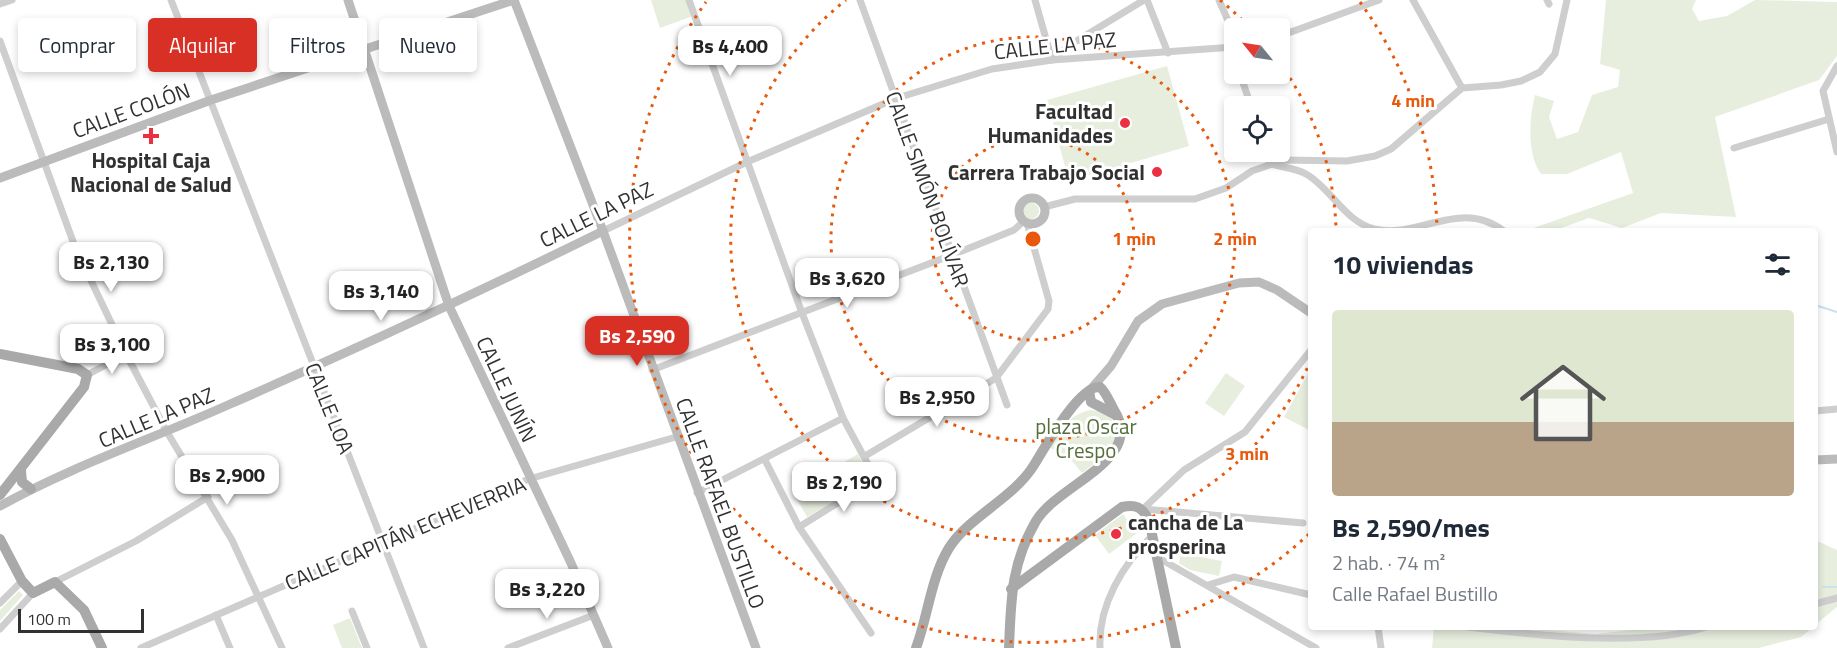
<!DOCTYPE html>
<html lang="es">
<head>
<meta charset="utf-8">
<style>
  :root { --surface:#fff; --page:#f2f2f3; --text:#1f2937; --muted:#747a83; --accent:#d93025 }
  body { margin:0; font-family:"Titillium Web",sans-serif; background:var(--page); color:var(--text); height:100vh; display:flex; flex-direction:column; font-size:22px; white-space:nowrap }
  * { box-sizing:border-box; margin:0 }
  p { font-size:20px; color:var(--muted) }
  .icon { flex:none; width:33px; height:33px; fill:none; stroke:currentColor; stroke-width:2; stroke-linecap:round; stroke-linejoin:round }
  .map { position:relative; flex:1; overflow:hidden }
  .sheet { position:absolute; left:1308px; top:228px; width:510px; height:402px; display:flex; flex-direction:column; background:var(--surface); border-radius:6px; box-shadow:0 3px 9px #0003 }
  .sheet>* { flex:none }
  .top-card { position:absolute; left:18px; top:18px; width:570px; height:54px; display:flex; gap:12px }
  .needle { width:39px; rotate:300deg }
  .tools { position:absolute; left:1224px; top:18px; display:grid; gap:12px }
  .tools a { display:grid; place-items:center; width:66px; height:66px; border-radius:6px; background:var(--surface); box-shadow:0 3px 9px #0003; font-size:30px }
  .scale { position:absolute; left:18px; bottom:15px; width:126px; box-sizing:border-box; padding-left:6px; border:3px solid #313131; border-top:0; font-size:16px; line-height:21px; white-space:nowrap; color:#313131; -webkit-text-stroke:4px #fff; paint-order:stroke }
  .price { position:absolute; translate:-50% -51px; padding:0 14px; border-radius:12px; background:#fff; color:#222; font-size:20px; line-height:39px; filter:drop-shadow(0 2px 3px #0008) }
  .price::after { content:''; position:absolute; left:50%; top:36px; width:18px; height:14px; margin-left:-9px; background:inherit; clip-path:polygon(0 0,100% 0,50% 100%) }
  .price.current { background:var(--accent); color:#fff }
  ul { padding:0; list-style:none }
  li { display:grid; align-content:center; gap:12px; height:318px; padding:0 24px }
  li span { display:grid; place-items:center; height:186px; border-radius:6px; color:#555 }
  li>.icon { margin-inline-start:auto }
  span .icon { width:108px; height:108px; fill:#fffc; stroke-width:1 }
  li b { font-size:26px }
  h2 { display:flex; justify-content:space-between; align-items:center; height:72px; padding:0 24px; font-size:26px }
  .tag { padding:0 21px; border-radius:6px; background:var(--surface); box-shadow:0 3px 9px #0003; font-size:21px; line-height:54px }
  .tag.current { background:var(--accent); color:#fff }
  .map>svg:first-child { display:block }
</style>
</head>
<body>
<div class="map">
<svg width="1837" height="648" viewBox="0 0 1837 648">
  <rect width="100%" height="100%" fill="#fff"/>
  <g fill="#e7eede">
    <path d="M651,0H687L693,16L660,28Z"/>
    <path d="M1606,0H1696L1692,9L1699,21L1727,16L1755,0L1837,2V56L1819,80L1715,117L1736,217L1661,213L1622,228L1589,218L1553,231H1525L1633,193L1621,152L1567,174H1541C1527,155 1529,118 1535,95L1554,101L1549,117L1557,139L1578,132L1592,95L1618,87L1620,70L1600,64Z"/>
    <path d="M1167,66L1189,146L1069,181L1047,100Z"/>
    <circle cx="1031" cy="211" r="8"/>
    <path d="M1311,368V431L1284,417Z"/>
    <path d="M1226,373L1245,386L1224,416L1205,403Z"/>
    <path d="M1090,410L1104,412L1115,421C1121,447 1101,459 1082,473L1068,456L1048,447C1060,430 1069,415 1090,410Z"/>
    <path d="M858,454L871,480L807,517L793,492Z"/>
    <path d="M1123,514L1137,533L1109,554L1095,535Z"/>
    <path d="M1815,540L1837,550V607L1815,625Z"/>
    <path d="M1181,553L1222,561L1219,576L1190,570L1179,563Z"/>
    <path d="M19,591L23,595L0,621V610Z"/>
    <path d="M350,618L362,648H342L333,625Z"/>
    <path d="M1434,627H1511L1595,634L1660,627H1813L1801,637L1759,648H1432Z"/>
  </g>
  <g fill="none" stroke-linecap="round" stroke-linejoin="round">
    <g stroke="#cbe1ee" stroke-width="2">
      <path d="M1815,305L1837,312"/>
      <path d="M1823,587H1837"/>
    </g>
    <g stroke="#cecece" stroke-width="7">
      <path d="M171,0L424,648"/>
      <path d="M689,0L802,313L843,418L876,479L799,527"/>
      <path d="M860,0L1007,405"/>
      <path d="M1035,0L1052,60L1070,45L1144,0"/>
      <path d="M1147,0L1168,53"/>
      <path d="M1219,0L1229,23L1234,51"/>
      <path d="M1413,0L1462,88"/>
      <path d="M1547,0L1549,4"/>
      <path d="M0,4L12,0"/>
      <path d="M1280,36L1379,0"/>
      <path d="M0,41L75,247L126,354L167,432L232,540L282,648"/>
      <path d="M1837,66L1823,91L1837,152"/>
      <path d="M1240,74L1251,106"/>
      <path d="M1734,148L1829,119"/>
      <path d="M1266,152L1270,164C1281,167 1296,168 1306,174C1331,188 1344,221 1374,229C1418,240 1460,197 1504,231"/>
      <path d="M1044,207L1075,199H1195L1226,188L1252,171L1284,160L1347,161L1375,156L1391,149L1462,88L1501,85L1521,81L1540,72L1555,54L1567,0"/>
      <path d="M603,231L747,162L897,98L992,69L1052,60L1234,47"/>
      <path d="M652,370L952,255L1014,230L1024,221"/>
      <path d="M87,375L126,354"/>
      <path d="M1815,411L1837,409"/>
      <path d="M865,456L996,378L1048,309L1049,301L1027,223"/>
      <path d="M765,460L799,527L871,633"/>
      <path d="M697,493L843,418"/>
      <path d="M1143,509L1184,470L1245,432L1311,350"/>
      <path d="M1143,509L1303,523"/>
      <path d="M1157,557L1316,648"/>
      <path d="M55,582L136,541L208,497"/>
      <path d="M1208,585L1234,577L1311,595"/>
      <path d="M0,603L22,581"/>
      <path d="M1815,604L1837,598"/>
      <path d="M352,611L367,648"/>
      <path d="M216,615L230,648"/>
      <path d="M1378,627L1381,648"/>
      <path d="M1467,627C1534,635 1643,648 1706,627"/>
      <path d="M0,629L33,593"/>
      <path d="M141,648L529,479L676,437"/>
      <path d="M508,648L594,615"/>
      <path d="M1100,648C1098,605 1123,564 1153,535"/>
    </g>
    <g stroke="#bbb" stroke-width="9">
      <path d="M348,0L449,306L571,563L608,648"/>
      <path d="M514,0L603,231L756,648"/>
      <path d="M0,178L211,100L514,0"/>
      <circle cx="1032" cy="211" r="13"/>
      <path d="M1091,389L1111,366L1138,321L1162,304L1239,283L1259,282L1277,290L1311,313"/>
      <path d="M1815,460L1837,459"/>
      <path d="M0,506C72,466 152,439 228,405C354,350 479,292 603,231"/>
    </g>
    <g stroke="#a9a9a9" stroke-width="10">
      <path d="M0,354L78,369L87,375L84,387L0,495"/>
      <path d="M1089,391L1091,402L1116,415"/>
      <path d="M21,471L22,482L31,489"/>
      <path d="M0,539L22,581L33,593L55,582L84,610L102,648"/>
      <path d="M1011,589L1122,507C1136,504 1142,507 1149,520L1176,648"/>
      <path d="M916,648C928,616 931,577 949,548C967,518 1014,498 1034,465C1044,449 1079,385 1100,387C1106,392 1110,403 1114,410C1146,460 1058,484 1036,521C1011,564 1011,599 1009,648"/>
    </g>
  </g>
  <g fill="none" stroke="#e8590c" stroke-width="3" stroke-dasharray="3 6">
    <circle cx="1033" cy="239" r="101"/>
    <circle cx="1033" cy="239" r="202"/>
    <path d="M1311 360A303 303 0 1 1 846 0M1220 0A303 303 0 0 1 1249 27M1280 63A303 303 0 0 1 1336 228"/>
    <path d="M1309 534A404 404 0 0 1 706 2M1360 2A404 404 0 0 1 1437 228"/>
  </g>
  <g fill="#ea3042" stroke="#fff" stroke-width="2">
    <circle cx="1125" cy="123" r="6"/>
    <path d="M148 127h6v6h6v6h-6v6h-6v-6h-6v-6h6z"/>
    <circle cx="1157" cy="172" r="6"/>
    <circle cx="1116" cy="534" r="6"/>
  </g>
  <g text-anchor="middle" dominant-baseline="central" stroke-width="6" stroke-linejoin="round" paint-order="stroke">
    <g font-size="21" fill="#313131" stroke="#fff">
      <text transform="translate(1055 45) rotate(-6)">CALLE LA PAZ</text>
      <text transform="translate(131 110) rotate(-20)">CALLE COLÓN</text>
      <text transform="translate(928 189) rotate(70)">CALLE SIMÓN BOLÍVAR</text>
      <text transform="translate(596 214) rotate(-26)">CALLE LA PAZ</text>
      <text transform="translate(507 389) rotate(65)">CALLE JUNÍN</text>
      <text transform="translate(330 408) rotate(68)">CALLE LOA</text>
      <text transform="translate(156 417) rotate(-23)">CALLE LA PAZ</text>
      <text transform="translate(721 503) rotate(70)">CALLE RAFAEL BUSTILLO</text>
      <text transform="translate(405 533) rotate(-23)">CALLE CAPITÁN ECHEVERRIA</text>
    </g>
    <g font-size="21" font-weight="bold" fill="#313131" stroke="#fff" text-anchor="end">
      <text x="1113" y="111">Facultad<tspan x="1113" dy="24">Humanidades</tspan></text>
      <text x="151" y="160" text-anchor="middle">Hospital Caja<tspan x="151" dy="24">Nacional de Salud</tspan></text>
      <text x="1145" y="172">Carrera Trabajo Social</text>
      <text x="1128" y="522" text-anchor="start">cancha de La<tspan x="1128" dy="24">prosperina</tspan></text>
    </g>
    <g font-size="21" fill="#556e3c" stroke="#fff">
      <text x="1086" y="426">plaza Oscar<tspan x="1086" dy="24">Crespo</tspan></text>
    </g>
  </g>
  <circle cx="1033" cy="239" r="9" fill="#e8590c" stroke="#fff" stroke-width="3"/>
  <g font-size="18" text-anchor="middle" font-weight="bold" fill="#e8590c" stroke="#fff" stroke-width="6" stroke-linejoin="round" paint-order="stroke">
    <text x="1413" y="107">4 min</text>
    <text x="1134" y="245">1 min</text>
    <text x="1235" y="245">2 min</text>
    <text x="1247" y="460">3 min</text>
  </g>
</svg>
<div class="tools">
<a><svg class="needle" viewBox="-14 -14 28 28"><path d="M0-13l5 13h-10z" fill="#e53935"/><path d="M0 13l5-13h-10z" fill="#747a83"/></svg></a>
<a><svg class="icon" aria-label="locate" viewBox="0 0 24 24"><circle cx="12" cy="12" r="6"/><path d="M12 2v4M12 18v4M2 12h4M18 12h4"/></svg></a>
</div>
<div class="scale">100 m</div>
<b class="price" style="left:730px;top:77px">Bs 4,400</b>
<b class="price" style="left:111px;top:293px">Bs 2,130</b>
<b class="price" style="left:847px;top:309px">Bs 3,620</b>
<b class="price" style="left:381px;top:322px">Bs 3,140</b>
<b class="price current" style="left:637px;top:367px">Bs 2,590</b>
<b class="price" style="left:112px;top:375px">Bs 3,100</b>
<b class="price" style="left:937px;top:428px">Bs 2,950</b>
<b class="price" style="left:227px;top:506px">Bs 2,900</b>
<b class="price" style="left:844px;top:513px">Bs 2,190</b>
<b class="price" style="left:547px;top:620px">Bs 3,220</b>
<div class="top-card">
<a class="tag">Comprar</a>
<a class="tag current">Alquilar</a>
<a class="tag">Filtros</a>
<a class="tag">Nuevo</a>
</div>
<section class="sheet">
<h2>10 viviendas<svg class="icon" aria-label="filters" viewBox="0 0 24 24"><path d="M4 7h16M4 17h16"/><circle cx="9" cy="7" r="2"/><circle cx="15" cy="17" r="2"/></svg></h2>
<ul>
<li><span style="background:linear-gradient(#dfe7d0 60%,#b9a48a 0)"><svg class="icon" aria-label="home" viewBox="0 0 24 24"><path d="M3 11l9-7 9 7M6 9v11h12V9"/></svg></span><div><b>Bs 2,590/mes</b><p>2 hab. · 74 m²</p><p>Calle Rafael Bustillo</p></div></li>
</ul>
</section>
</div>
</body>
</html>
